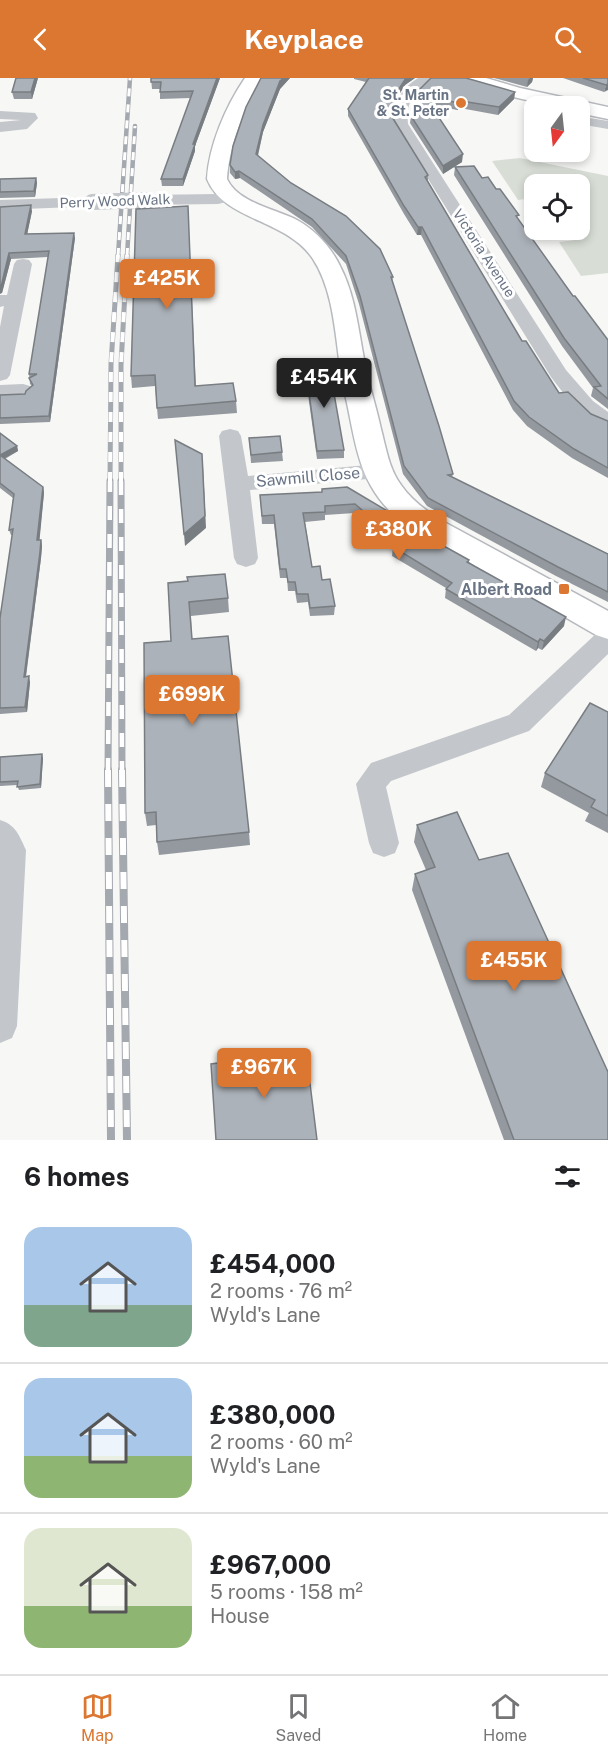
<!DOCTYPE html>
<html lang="en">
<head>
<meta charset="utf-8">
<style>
  :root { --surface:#fff; --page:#f6f6f6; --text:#202124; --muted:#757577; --line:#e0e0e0; --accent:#db7731 }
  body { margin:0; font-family:"Public Sans",sans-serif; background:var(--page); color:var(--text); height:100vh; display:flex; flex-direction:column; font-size:22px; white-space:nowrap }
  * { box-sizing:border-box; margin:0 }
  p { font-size:20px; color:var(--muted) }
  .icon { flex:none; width:33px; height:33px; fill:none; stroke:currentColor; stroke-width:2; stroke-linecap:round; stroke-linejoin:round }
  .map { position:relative; height:1062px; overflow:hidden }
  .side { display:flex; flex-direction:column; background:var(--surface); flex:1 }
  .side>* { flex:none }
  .needle { width:39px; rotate:195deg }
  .fabs { position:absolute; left:524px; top:18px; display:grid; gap:12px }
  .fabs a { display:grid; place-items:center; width:66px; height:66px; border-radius:12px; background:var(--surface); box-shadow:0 3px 9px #0003; font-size:30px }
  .price { position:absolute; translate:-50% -51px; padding:0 14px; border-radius:6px; background:var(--accent); color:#fff; font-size:20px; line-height:39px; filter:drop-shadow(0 2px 3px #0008) }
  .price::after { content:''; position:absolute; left:50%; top:36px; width:18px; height:14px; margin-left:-9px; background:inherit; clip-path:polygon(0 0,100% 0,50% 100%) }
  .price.selected { background:#222; color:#fff }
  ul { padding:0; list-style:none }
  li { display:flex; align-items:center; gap:18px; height:150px; padding:0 24px }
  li+li { border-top:2px solid var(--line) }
  li span { display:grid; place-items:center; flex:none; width:168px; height:120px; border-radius:18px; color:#555 }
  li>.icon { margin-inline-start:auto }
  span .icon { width:72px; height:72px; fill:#fffc; stroke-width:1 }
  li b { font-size:26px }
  h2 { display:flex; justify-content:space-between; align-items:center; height:72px; padding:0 24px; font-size:26px }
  header { display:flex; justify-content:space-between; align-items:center; height:78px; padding:0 24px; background:var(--accent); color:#fff; font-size:27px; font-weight:700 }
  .tab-bar { display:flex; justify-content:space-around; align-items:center; height:84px; border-top:2px solid var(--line); background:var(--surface); font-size:16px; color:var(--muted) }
  .tab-bar a { display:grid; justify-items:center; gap:3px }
  .tab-bar .selected { color:var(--accent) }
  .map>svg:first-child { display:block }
</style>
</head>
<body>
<header><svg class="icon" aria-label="back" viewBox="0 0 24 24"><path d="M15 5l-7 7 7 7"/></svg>Keyplace<svg class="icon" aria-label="search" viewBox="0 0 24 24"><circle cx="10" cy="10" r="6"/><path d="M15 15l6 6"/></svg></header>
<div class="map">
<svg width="608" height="1062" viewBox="0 0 608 1062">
  <rect width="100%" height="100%" fill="#f7f7f5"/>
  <path fill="#d8ded6" d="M520,80L608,98V195L581,198L559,164L584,161L577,152L579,106H534V120L518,122L492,83Z"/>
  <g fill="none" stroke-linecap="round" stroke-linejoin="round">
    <defs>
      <path id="secondary" d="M245,0H263C245,28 229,67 227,101C238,125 276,131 297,142C315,152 331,169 340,188C355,217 358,249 364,281C368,304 376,328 381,351C386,370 389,391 401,407C412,423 429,435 446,445L608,533V561L596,557C558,535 520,513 482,492C441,468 395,451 371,408C355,380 352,344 344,312C335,270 337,218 313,181C287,141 224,143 207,101C209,67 226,28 245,0Z"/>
      <path id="primary" d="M459,0H486L520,10L608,29V41L579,35V28C538,28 501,16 462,4Z"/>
    </defs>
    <use href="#secondary" stroke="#b6b9be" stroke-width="3"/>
    <use href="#primary" stroke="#b6b9be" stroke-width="3"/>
    <g fill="#c3c6ca" fill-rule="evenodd">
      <path d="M418,0H435C419,18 405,16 408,46L566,292L593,323L608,334V351C583,344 566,318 551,299L394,46C392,25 401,11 418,0Z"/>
      <path d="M0,33L35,35L38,40L27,51L0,54V44L21,42L0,41Z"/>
      <path d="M584,39L608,43V51L579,46V40Z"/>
      <path d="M229,113L237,118L235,122L218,126L145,127L137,122L145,117L217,116Z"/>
      <path d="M92,119L98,120L100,124L98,128L0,132V122Z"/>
      <path d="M23,181L29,182L32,186L10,297L7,301L0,303V249L4,228L0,229V217H7L14,186L17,182Z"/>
      <path d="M23,306L30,308L33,312L30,316L0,319V307Z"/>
      <path d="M230,351L238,353L241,358L248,398L378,386L386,388L389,393L386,398L378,400L250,412L258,480L255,486L246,489L237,486L234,480L219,358L222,353Z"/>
      <path d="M608,550V576L529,653L391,703L386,709L399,765L395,775L384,779L373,775L369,765L356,706L371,685L509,637L599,553Z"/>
      <path d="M0,742C16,747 19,757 26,772L17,948L12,960L0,965Z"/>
    </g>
    <use href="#secondary" fill="#fff" fill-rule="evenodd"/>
    <use href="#primary" fill="#fff" fill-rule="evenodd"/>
    <defs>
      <g id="rail-far3">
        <path d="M118,178L130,0"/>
        <path d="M127,178L135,48"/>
      </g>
      <g id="rail-far2">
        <path d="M110,404L111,286L118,177"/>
        <path d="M121,404V287L127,177"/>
      </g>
      <g id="rail-far1">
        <path d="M121,403L122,694"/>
        <path d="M108,694L110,403"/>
      </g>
      <g id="rail">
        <path d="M108,692L111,1062"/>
        <path d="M122,692L127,1062"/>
      </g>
    </defs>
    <use href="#rail-far3" stroke="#a4a8af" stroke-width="4.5"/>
    <use href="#rail-far2" stroke="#a4a8af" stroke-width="5"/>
    <use href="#rail-far1" stroke="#a4a8af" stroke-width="7"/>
    <use href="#rail" stroke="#a4a8af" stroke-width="8"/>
    <use href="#rail-far3" stroke="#fff" stroke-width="3" stroke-dasharray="8" stroke-linecap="butt"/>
    <use href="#rail-far2" stroke="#fff" stroke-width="4" stroke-dasharray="10" stroke-linecap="butt"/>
    <use href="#rail-far1" stroke="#fff" stroke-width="4.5" stroke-dasharray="14" stroke-linecap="butt"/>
    <use href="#rail" stroke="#fff" stroke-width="6" stroke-dasharray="17" stroke-linecap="butt"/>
    <path stroke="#c3c6ca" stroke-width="16" d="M92,124L145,122"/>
  </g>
  <g fill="#94999f">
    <path d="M16,0H38L32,21H14L12,14Z"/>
    <path d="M151,0H220L195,68V73L183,108H162L161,101L191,20L160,21V11H152Z"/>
    <path d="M261,0H290L280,11L263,54L258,78L393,199L392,204L453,396L452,399L608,476V524L556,498L427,428L403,396L359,226L346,186L312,149L240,100L235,101L230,95V87Z"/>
    <path d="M354,0H415L405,7L394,25L393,39L428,97V103L522,263L559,315L591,336L608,343V400L572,380L527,348L513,332L421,157H417L404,136L348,38V31L366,4L354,1Z"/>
    <path d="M431,0L515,14L514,21L498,37L460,30L457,32L430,26L462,84L443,96L410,45L411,38Z"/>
    <path d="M494,0H533L532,4L527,9Z"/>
    <path d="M563,0H608L604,14Z"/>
    <path d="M455,89L482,100L496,111L518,141L573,218L608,262V331L591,318L593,310L562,268L454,97Z"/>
    <path d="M36,100L37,105L35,119L0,120V101Z"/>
    <path d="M0,129L32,133L27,156L75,160L50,344L0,346V317L25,316L32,308L30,306L29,296L48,179L11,181L2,215Z"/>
    <path d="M188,138L196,308L236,323L237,335L158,341L155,308L132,310L131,298Z"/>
    <path d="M305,286L326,293L344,372V380L317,381L305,295Z"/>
    <path d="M0,355L17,368L18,373L5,381L43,409L44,415L39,462H41L42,468L41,480L26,599L30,604L27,634L0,636V540L13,457H11L9,452L13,420L0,410Z"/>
    <path d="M249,360L282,374L283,383L251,385Z"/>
    <path d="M322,411L443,466V468L469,482V484L564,548L542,572L538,570L536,573L445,520L446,510L392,478L393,469L355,435L325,437V442L305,444L312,489L322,502L335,528L334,537L310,538L308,524L297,525L295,513H288L287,500H280L274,446H262L260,417L322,414Z"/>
    <path d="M188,503L228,520L229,534L191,538L192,561L249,754L250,767L159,777L157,764L156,747L147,748L145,735L171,563Z"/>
    <path d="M608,634V755L585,743L589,735L541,709L545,695Z"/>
    <path d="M0,679L43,680L41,710L19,712L17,707L0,708Z"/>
    <path d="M417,747L479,782L608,1062H504L412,812L415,796L426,792L414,764Z"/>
  </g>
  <g fill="#787d82">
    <path d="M35,0H38L32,21L31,14Z"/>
    <path d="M217,0H220L195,68V73L183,108V101L193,66Z"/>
    <path d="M284,0H290L280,11L263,54L256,84V76L263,47L280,3Z"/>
    <path d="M406,0H415L405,7L394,25L395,17Z"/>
    <path d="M530,0H533L532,4L527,9L528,2Z"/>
    <path d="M608,6V12L604,14L606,7Z"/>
    <path d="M515,14L514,21L498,37L499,29Z"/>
    <path d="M461,23L460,30L457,32L458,25Z"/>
    <path d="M463,76L462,84L443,96V88Z"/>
    <path d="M239,93L240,100L235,101V94Z"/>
    <path d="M36,100L37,105L35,119L34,113Z"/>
    <path d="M31,127L32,133L26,162L25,156Z"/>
    <path d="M418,149H422L421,157H417Z"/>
    <path d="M74,155L75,160L50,344L49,338Z"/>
    <path d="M9,175L11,181L2,215L0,216V209Z"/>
    <path d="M17,368L18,373L1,382L0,377Z"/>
    <path d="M203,388L206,450L185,468L184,456Z"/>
    <path d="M43,409L44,415L39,468L37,462Z"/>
    <path d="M41,462L42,468L41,480L25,604L24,599Z"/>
    <path d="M566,539L564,548L542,572L544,563Z"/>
    <path d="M540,561L538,570L536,573L538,564Z"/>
    <path d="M29,598L30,604L27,634L25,629Z"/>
    <path d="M42,676L43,680L41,710L40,706Z"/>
  </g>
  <g fill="#acb2b9" stroke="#787d82" stroke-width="1.5">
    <path d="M16,0H35L31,14H12Z"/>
    <path d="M151,0H217L193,66H195L183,101H161L193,13L160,14L161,4H151Z"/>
    <path d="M261,0H284L280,3L263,47L256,76L291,105L346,138L380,171L393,199H391L439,348L453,396L448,397L608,476V514L558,489L428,420L404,388L360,218L346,178L312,141L239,93L235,94L230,87L233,68L246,29Z"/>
    <path d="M369,0H406L395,17L392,39L428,97L425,99L522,263H526L559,315L568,314L591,336L608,343V390L574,371L529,339L514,323L422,149H418L404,128L348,31Z"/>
    <path d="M431,0H466L515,14L499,29L461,23L458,25L424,17L463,76L443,88L411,38L414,17Z"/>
    <path d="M583,0H608V6L606,7Z"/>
    <path d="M474,88L482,100L488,99L496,111H500L519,137L516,138L573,218H575L608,262V321L594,309L601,308L564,260L455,89Z"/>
    <path d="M36,100L34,113L0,114V101Z"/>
    <path d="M31,127L25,156L74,155L49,338L0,340V317L25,316L26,313L33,307L29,300L37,296H29L49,173L9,175L1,209H0V129Z"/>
    <path d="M188,128L195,308L233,305L236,323L157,330L155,297L131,298L136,131Z"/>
    <path d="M305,286H325L326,293H330L344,372L317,373Z"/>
    <path d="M0,355L17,368L0,377Z"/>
    <path d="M280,358L282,374L251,377L249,360Z"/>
    <path d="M175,362L202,376L205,438L184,456Z"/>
    <path d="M0,377L43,409L37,462H41L40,474L24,599L29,598L25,629L0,630V540L13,451L9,452L14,416L0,405Z"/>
    <path d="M347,409L443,466L442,467L469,482L467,484L566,539L544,563L540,561L538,564L446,511L452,505L393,469L399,464L355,426L325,428V434L303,435L312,489L320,488L322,502L330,501L335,528L310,530L308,516H297L295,504H288L286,491H280L274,437L262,438L260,417L322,414V411Z"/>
    <path d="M225,496L228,520L189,524L192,561L228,558L249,754L157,764L156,734L145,735L144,565L171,563L168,505L188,503L187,499Z"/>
    <path d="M590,625L608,634V738L591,729L595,722L545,695Z"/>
    <path d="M42,676L40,706L17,709L18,703L0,704V679Z"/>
    <path d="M457,734L479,782L508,775L608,994V1062H514L415,796L435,789L417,747Z"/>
    <path d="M306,973L317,1062H216L211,986Z"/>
  </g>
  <g fill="#db7731" stroke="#fff" stroke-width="2">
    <circle cx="461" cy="25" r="6"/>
    <rect x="558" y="505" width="12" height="12" rx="3"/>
  </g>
  <g text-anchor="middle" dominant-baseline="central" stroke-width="6" stroke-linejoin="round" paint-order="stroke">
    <g font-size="14" font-weight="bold" fill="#687384" stroke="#fff" text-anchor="end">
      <text x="449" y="17">St. Martin<tspan x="449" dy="16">&amp; St. Peter</tspan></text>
    </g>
    <g font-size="14" fill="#687384" stroke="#fff">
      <text transform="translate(115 123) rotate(-2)">Perry Wood Walk</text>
      <text transform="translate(484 175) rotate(57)">Victoria Avenue</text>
    </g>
    <g font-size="16" fill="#687384" stroke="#fff">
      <text transform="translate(308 399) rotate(-5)">Sawmill Close</text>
    </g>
    <g font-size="16" font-weight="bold" fill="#687384" stroke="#fff" text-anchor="end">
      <text x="552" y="511">Albert Road</text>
    </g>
  </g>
</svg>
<div class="fabs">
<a><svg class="needle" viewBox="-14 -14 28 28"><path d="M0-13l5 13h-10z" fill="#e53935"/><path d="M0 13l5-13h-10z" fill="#757577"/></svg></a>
<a><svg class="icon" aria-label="locate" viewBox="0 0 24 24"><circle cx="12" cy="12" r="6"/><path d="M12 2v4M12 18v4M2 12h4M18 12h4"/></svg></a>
</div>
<b class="price" style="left:167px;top:232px">£425K</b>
<b class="price selected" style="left:324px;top:331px">£454K</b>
<b class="price" style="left:399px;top:483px">£380K</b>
<b class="price" style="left:192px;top:648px">£699K</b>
<b class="price" style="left:514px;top:914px">£455K</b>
<b class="price" style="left:264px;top:1021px">£967K</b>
</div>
<section class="side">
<h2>6 homes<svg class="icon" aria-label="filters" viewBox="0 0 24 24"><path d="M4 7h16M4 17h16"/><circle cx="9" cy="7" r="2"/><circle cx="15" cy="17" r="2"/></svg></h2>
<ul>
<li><span style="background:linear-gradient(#a9c7e8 65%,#7fa58c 0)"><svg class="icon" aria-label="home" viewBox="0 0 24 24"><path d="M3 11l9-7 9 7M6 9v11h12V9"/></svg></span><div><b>£454,000</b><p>2 rooms · 76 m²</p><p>Wyld's Lane</p></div></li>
<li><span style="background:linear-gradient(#a9c7e8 65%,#8fb573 0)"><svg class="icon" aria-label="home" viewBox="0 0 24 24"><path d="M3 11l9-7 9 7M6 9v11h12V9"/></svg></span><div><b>£380,000</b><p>2 rooms · 60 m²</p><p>Wyld's Lane</p></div></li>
<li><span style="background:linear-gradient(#dfe7d0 65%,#8fb573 0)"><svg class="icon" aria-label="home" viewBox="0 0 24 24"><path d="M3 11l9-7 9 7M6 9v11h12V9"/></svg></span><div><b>£967,000</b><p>5 rooms · 158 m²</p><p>House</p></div></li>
</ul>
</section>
<nav class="tab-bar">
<a class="selected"><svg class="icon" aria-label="map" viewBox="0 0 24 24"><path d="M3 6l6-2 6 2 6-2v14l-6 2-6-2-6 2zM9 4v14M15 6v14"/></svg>Map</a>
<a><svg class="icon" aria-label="saved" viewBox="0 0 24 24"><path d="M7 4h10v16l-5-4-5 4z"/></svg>Saved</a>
<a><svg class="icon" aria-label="home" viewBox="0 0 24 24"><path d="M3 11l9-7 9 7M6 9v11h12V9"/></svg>Home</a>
</nav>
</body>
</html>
